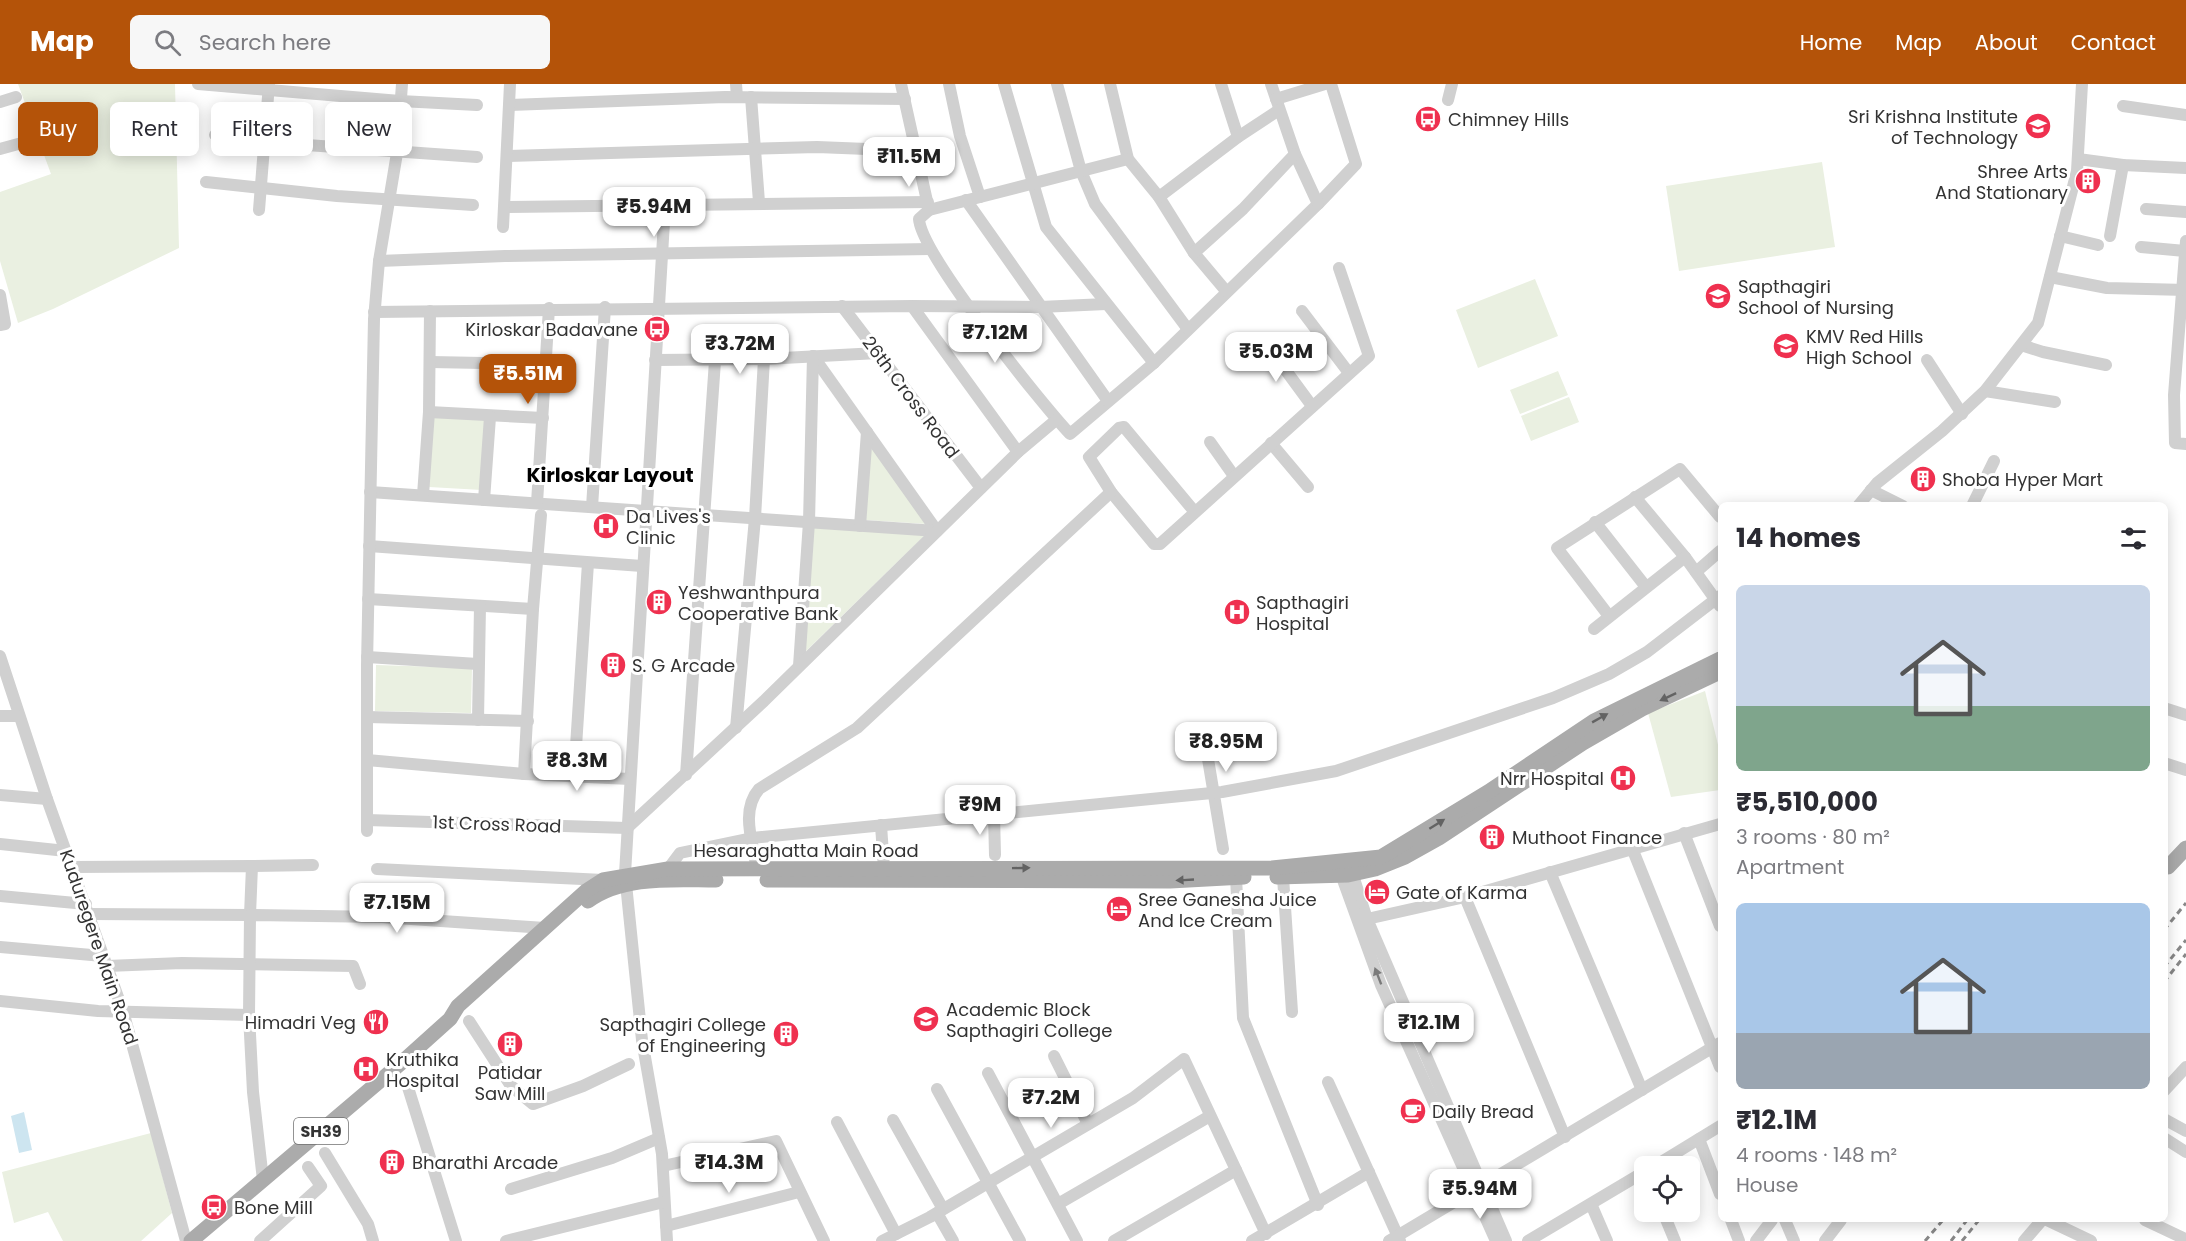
<!DOCTYPE html>
<html lang="en">
<head>
<meta charset="utf-8">
<style>
  :root { --surface:#fff; --page:#f7f7f7; --text:#2b2b33; --muted:#7c7c81; --accent:#b45309 }
  body { margin:0; font-family:Poppins,sans-serif; background:var(--page); color:var(--text); height:100vh; display:flex; flex-direction:column; font-size:22px; white-space:nowrap }
  * { box-sizing:border-box; margin:0 }
  p { font-size:20px; color:var(--muted) }
  .icon { flex:none; width:33px; height:33px; fill:none; stroke:currentColor; stroke-width:2; stroke-linecap:round; stroke-linejoin:round }
  .map { position:relative; flex:1; overflow:hidden }
  .drawer { position:absolute; left:1718px; top:418px; width:450px; height:720px; display:flex; flex-direction:column; background:var(--surface); border-radius:9px; box-shadow:0 3px 15px #0003 }
  .drawer>* { flex:none }
  .top-card { position:absolute; left:18px; top:18px; width:570px; height:54px; display:flex; gap:12px }
  .tools { position:absolute; left:1634px; top:1072px; display:grid; gap:12px }
  .tools a { display:grid; place-items:center; width:66px; height:66px; border-radius:9px; background:var(--surface); box-shadow:0 3px 15px #0003; font-size:30px }
  .price { position:absolute; translate:-50% -51px; padding:0 14px; border-radius:12px; background:#fff; color:#222; font-size:20px; line-height:39px; filter:drop-shadow(0 2px 3px #0008) }
  .price::after { content:''; position:absolute; left:50%; top:36px; width:18px; height:14px; margin-left:-9px; background:inherit; clip-path:polygon(0 0,100% 0,50% 100%) }
  .price.active { background:var(--accent); color:#fff }
  ul { padding:0; list-style:none }
  li { display:grid; align-content:center; gap:12px; height:318px; padding:0 18px }
  li span { display:grid; place-items:center; height:186px; border-radius:9px; color:#555 }
  li>.icon { margin-inline-start:auto }
  span .icon { width:108px; height:108px; fill:#fffc; stroke-width:1 }
  li b { font-size:26px }
  h2 { display:flex; justify-content:space-between; align-items:center; height:72px; padding:0 18px; font-size:26px }
  .pill { padding:0 21px; border-radius:9px; background:var(--surface); box-shadow:0 3px 15px #0003; font-size:21px; line-height:54px }
  .pill.active { background:var(--accent); color:#fff }
  header { display:flex; align-items:center; gap:36px; box-sizing:border-box; height:84px; padding:0 30px; background:var(--accent); color:#fff }
  header strong { font-size:28px }
  nav { display:flex; gap:33px; margin-inline-start:auto; font-size:21px }
  .search { width:420px; height:54px; background:var(--page); display:flex; align-items:center; gap:15px; box-sizing:border-box; padding:0 21px; border-radius:9px; color:var(--muted); font-size:22px }
  .map>svg:first-child { display:block }
</style>
</head>
<body>
<header>
<strong>Map</strong>
<div class="search"><svg class="icon" aria-label="search" viewBox="0 0 24 24"><circle cx="10" cy="10" r="6"/><path d="M15 15l6 6"/></svg>Search here</div>
<nav><a>Home</a><a>Map</a><a>About</a><a>Contact</a></nav>
</header>
<div class="map">
<svg width="2186" height="1157" viewBox="0 0 2186 1157">
  <rect width="100%" height="100%" fill="#fff"/>
  <g fill="#eaf0e1">
    <path d="M18,0H175L179,164L53,225L18,239L0,177V108L51,90Z"/>
    <path d="M1822,78L1835,163L1679,187L1666,102Z"/>
    <path d="M1535,195L1558,252L1478,284L1456,226Z"/>
    <path d="M1558,287L1568,311L1520,330L1510,306Z"/>
    <path d="M1569,313L1579,338L1531,357L1521,332Z"/>
    <path d="M433,332L486,335L482,406L429,403Z"/>
    <path d="M870,359L926,440L866,436Z"/>
    <path d="M814,442L925,451L804,569Z"/>
    <path d="M376,581L472,584L471,629L375,627Z"/>
    <path d="M1705,607L1720,669V706L1671,713L1648,629Z"/>
    <path d="M151,1049L172,1129L141,1157H63L48,1128L14,1139L2,1088Z"/>
  </g>
  <path fill="#cde5f0" d="M24,1028L32,1066L19,1069L11,1032Z"/>
  <g fill="none" stroke-linecap="round" stroke-linejoin="round">
    <g stroke="#d0d0d0" stroke-width="12">
      <path d="M198,0L400,17L477,21"/>
      <path d="M736,0L737,13"/>
      <path d="M901,0L929,126L919,135C921,170 1041,319 1070,350L1154,279L1318,120L1356,80L1331,0"/>
      <path d="M949,0L960,52L980,113"/>
      <path d="M1004,0L1046,143L1154,279"/>
      <path d="M1057,0L1081,87L1095,120L1187,244"/>
      <path d="M1110,0L1128,75L1159,113L1194,169L1226,207"/>
      <path d="M1221,0L1238,53"/>
      <path d="M1271,0L1295,70L1318,120"/>
      <path d="M751,13L759,118"/>
      <path d="M1276,15L1325,0"/>
      <path d="M1448,16L1452,0"/>
      <path d="M0,18L16,13"/>
      <path d="M510,21L725,13L905,15"/>
      <path d="M2123,22L2186,31"/>
      <path d="M215,51L264,58L477,73"/>
      <path d="M0,65L29,57"/>
      <path d="M508,72L817,63L917,67"/>
      <path d="M2078,75L2123,81L2186,84"/>
      <path d="M206,98L337,112L473,121"/>
      <path d="M1159,113L1238,53L1279,26"/>
      <path d="M966,116L1108,317"/>
      <path d="M665,121L625,790L642,956L662,1070L667,1157"/>
      <path d="M506,123L928,118"/>
      <path d="M2146,125L2186,128"/>
      <path d="M259,126L269,0"/>
      <path d="M929,126L1128,75"/>
      <path d="M503,143L510,0"/>
      <path d="M2060,152L2098,161"/>
      <path d="M2110,152L2123,81"/>
      <path d="M2186,157L2174,311L2175,359L2186,360"/>
      <path d="M2141,163L2185,167"/>
      <path d="M1194,169L1243,125L1295,70"/>
      <path d="M379,177L505,172L930,165"/>
      <path d="M2050,193L2107,204L2186,206"/>
      <path d="M0,211L5,240L0,241"/>
      <path d="M842,222L981,404"/>
      <path d="M912,222L1040,223L1106,220"/>
      <path d="M1302,227L1349,289"/>
      <path d="M374,228C554,226 733,223 912,222L1018,368"/>
      <path d="M1265,258L1312,322"/>
      <path d="M2021,261L2043,268L2106,281"/>
      <path d="M813,272L937,447"/>
      <path d="M655,276L764,275L878,269"/>
      <path d="M1927,276L1962,330"/>
      <path d="M430,278L546,280"/>
      <path d="M1985,307L2055,318"/>
      <path d="M429,328L543,334"/>
      <path d="M1210,358L1234,392"/>
      <path d="M1271,359L1308,403"/>
      <path d="M1871,406L1903,422"/>
      <path d="M370,408L937,447"/>
      <path d="M423,411L429,328L430,227"/>
      <path d="M1635,413L1685,473L1720,522"/>
      <path d="M484,416L490,333"/>
      <path d="M537,419L549,224"/>
      <path d="M1858,422L1877,399L1942,347L1985,307L2038,239L2077,87L2082,0"/>
      <path d="M1972,422L1994,377"/>
      <path d="M592,423L605,223"/>
      <path d="M1194,427L1124,343L1119,344L1089,373L1111,408L1154,460H1160L1369,272L1339,184"/>
      <path d="M1595,438L1646,503"/>
      <path d="M860,442L867,348"/>
      <path d="M369,462L642,482"/>
      <path d="M1696,488L1720,467"/>
      <path d="M368,515L533,525"/>
      <path d="M1609,532L1557,464L1680,385L1720,433"/>
      <path d="M1594,545L1685,473"/>
      <path d="M0,572L47,715L123,927L186,1157"/>
      <path d="M367,573L478,580"/>
      <path d="M799,582L809,438L813,272"/>
      <path d="M2164,624L2186,631"/>
      <path d="M0,632H19"/>
      <path d="M367,633L528,637"/>
      <path d="M478,636L480,522"/>
      <path d="M736,644L755,434L764,275"/>
      <path d="M1208,675L1223,765"/>
      <path d="M367,676L524,690L630,695"/>
      <path d="M2164,679L2186,686"/>
      <path d="M524,690L533,525L541,431"/>
      <path d="M686,691L715,277"/>
      <path d="M574,693L588,479"/>
      <path d="M0,711L47,715"/>
      <path d="M994,731L995,771"/>
      <path d="M367,736L627,744L764,617L1018,368L1056,336"/>
      <path d="M881,741L884,785"/>
      <path d="M367,747V581L374,235L379,177L397,69L402,0"/>
      <path d="M1684,749L1720,842"/>
      <path d="M0,760L66,767"/>
      <path d="M1632,764L1720,983"/>
      <path d="M252,782L313,781"/>
      <path d="M1350,782L1367,835L1506,1157"/>
      <path d="M72,783L252,782L250,831L89,830"/>
      <path d="M377,785L603,796"/>
      <path d="M668,785L680,769L752,754L1222,708L1336,687L1553,614L1609,590L1647,568L1720,512"/>
      <path d="M1339,785L1381,901L1496,1157"/>
      <path d="M757,786C753,759 740,727 759,705L857,644L1111,408"/>
      <path d="M1550,788L1642,1006"/>
      <path d="M1236,793L1243,934L1318,1121"/>
      <path d="M1283,793L1292,928"/>
      <path d="M0,812L86,820"/>
      <path d="M1465,813L1565,1053"/>
      <path d="M1367,835L1465,813L1720,740"/>
      <path d="M0,863L103,872"/>
      <path d="M107,882L182,879L353,882L360,900"/>
      <path d="M0,917L98,927L249,931"/>
      <path d="M469,937L511,1002L533,1020L583,1002L629,980"/>
      <path d="M1054,972L1088,1040"/>
      <path d="M988,989L1077,1157"/>
      <path d="M406,997L456,1157"/>
      <path d="M1328,998L1400,1157"/>
      <path d="M937,1005L1020,1157"/>
      <path d="M2164,1007L2186,983"/>
      <path d="M2164,1035L2186,1047"/>
      <path d="M893,1036L943,1125"/>
      <path d="M837,1038L896,1150"/>
      <path d="M2164,1054L2186,1068"/>
      <path d="M1699,1055L1720,1110"/>
      <path d="M325,1069L368,1140L373,1157"/>
      <path d="M663,1082L776,1057L824,1157"/>
      <path d="M1653,1083L1720,1042"/>
      <path d="M263,1096L253,1008L249,931L250,831L382,833L545,844"/>
      <path d="M511,1105L612,1074L659,1054"/>
      <path d="M1058,1120L1210,1032"/>
      <path d="M1591,1120L1607,1157"/>
      <path d="M1663,1128L1675,1157"/>
      <path d="M937,1129L953,1157"/>
      <path d="M1731,1136L1739,1157"/>
      <path d="M1785,1136L1794,1157"/>
      <path d="M2047,1136L2091,1157"/>
      <path d="M2145,1136L2183,1154"/>
      <path d="M666,1142L799,1108"/>
      <path d="M260,1157L321,1102L308,1083"/>
      <path d="M506,1157L664,1118"/>
      <path d="M882,1157L930,1133L1133,1014L1184,975L1266,1150"/>
      <path d="M1114,1157L1236,1086"/>
      <path d="M1252,1157L1369,1088"/>
      <path d="M1389,1157L1720,959"/>
      <path d="M1528,1157L1644,1088"/>
      <path d="M1756,1157L1772,1136"/>
      <path d="M1825,1157L1841,1136"/>
      <path d="M2024,1157L2042,1136"/>
    </g>
    <g stroke="#ababab" stroke-width="15">
      <path d="M2164,783H2168L2186,764"/>
      <path d="M1277,793L1348,791L1375,785L1405,773L1439,754L1583,659L1642,625L1720,588"/>
      <path d="M767,796L1170,797L1244,793"/>
      <path d="M588,817C623,791 674,796 716,796"/>
      <path d="M191,1157L401,979L450,935L458,922L586,807L603,796L668,785L1272,784L1381,773L1488,708L1594,637L1720,575"/>
    </g>
    <g stroke="#888" stroke-width="3" stroke-dasharray="6 4.5" stroke-linecap="butt">
      <path d="M2164,846L2186,819"/>
      <path d="M2164,883L2186,856"/>
      <path d="M2164,898L2186,870"/>
      <path d="M1925,1157L1943,1136"/>
      <path d="M1951,1157L1967,1136"/>
      <path d="M1962,1157L1979,1136"/>
    </g>
  </g>
  <defs><path id="oneway-solid" d="M-6-.8H1V-3.2L6.5 0L1 3.2V.8H-6Z" transform="scale(1.5)"/></defs>
  <g fill="#636363">
    <use href="#oneway-solid" transform="translate(1668 613) rotate(155)"/>
    <use href="#oneway-solid" transform="translate(1600 634) rotate(-29)"/>
    <use href="#oneway-solid" transform="translate(1437 740) rotate(-32)"/>
    <use href="#oneway-solid" transform="translate(1021 784) rotate(-1)"/>
    <use href="#oneway-solid" transform="translate(1185 796) rotate(177)"/>
  </g>
  <use fill="#7a7a7a" href="#oneway-solid" transform="translate(1378 892) rotate(-111)"/>
  <defs>
    <symbol id="bus-disc" viewBox="-11 -11 22 22"><circle r="9.5" fill="#ef304f" stroke="#fff"/><path d="M-5-6H5V4H4V6H2V4H-2V6H-4V4H-5ZM-3.5-4V0h7V-4ZM-3.5 1.2v1.5H-2V1.2ZM2 1.2v1.5H3.5V1.2Z" fill="#fff"/></symbol>
    <symbol id="university-disc" viewBox="-11 -11 22 22"><circle r="9.5" fill="#ef304f" stroke="#fff"/><path d="M0-5L7-2L0 1L-7-2ZM-4 1L0 2.5L4 1V4Q0 6-4 4Z" fill="#fff"/></symbol>
    <symbol id="building-disc" viewBox="-11 -11 22 22"><circle r="9.5" fill="#ef304f" stroke="#fff"/><path d="M-4-6H4V6H1V3H-1V6H-4ZM-2.5-4.3h1.7v1.8h-1.7ZM.8-4.3h1.7v1.8H.8ZM-2.5-1h1.7V.8h-1.7ZM.8-1h1.7V.8H.8Z" fill="#fff"/></symbol>
    <symbol id="school-disc" viewBox="-11 -11 22 22"><circle r="9.5" fill="#ef304f" stroke="#fff"/><path d="M0-5L7-2L0 1L-7-2ZM-4 1L0 2.5L4 1V4Q0 6-4 4Z" fill="#fff"/></symbol>
    <symbol id="hospital-disc" viewBox="-11 -11 22 22"><circle r="9.5" fill="#ef304f" stroke="#fff"/><path d="M-5-5h3v3.5h4V-5h3V5h-3V1.5h-4V5h-3Z" fill="#fff"/></symbol>
    <symbol id="hotel-disc" viewBox="-11 -11 22 22"><circle r="9.5" fill="#ef304f" stroke="#fff"/><path d="M-6-4.5h1.5V1H6V5H4.5V3h-9V5H-6ZM-4 0a1.8 1.8 0 1 1 3.6 0ZM.5 0V-2.5h3Q6-2.5 6 0Z" fill="#fff"/></symbol>
    <symbol id="restaurant-disc" viewBox="-11 -11 22 22"><circle r="9.5" fill="#ef304f" stroke="#fff"/><path d="M-5-6h1v4h1v-4h1v4h1v-4h1v5L-1.5 .5V6h-2V.5L-5-1ZM5-6V6H3V1.5H1.5Q1.5-4 5-6Z" fill="#fff"/></symbol>
    <symbol id="cafe-disc" viewBox="-11 -11 22 22"><circle r="9.5" fill="#ef304f" stroke="#fff"/><path d="M-5.5-4.5H6V0H3Q3 3.5 0 3.5H-2.5Q-5.5 3.5-5.5 0ZM3-3.2v2h1.7v-2ZM-6 4.5H4V6H-6Z" fill="#fff"/></symbol>
  </defs>
  <g fill-rule="evenodd">
    <use href="#bus-disc" x="1413" y="20" width="30" height="30"/>
    <use href="#university-disc" x="2023" y="27" width="30" height="30"/>
    <use href="#building-disc" x="2073" y="82" width="30" height="30"/>
    <use href="#university-disc" x="1703" y="197" width="30" height="30"/>
    <use href="#bus-disc" x="642" y="230" width="30" height="30"/>
    <use href="#school-disc" x="1771" y="247" width="30" height="30"/>
    <use href="#building-disc" x="1908" y="380" width="30" height="30"/>
    <use href="#hospital-disc" x="591" y="427" width="30" height="30"/>
    <use href="#building-disc" x="644" y="503" width="30" height="30"/>
    <use href="#hospital-disc" x="1222" y="513" width="30" height="30"/>
    <use href="#building-disc" x="598" y="566" width="30" height="30"/>
    <use href="#hospital-disc" x="1608" y="679" width="30" height="30"/>
    <use href="#building-disc" x="1477" y="738" width="30" height="30"/>
    <use href="#hotel-disc" x="1362" y="793" width="30" height="30"/>
    <use href="#hotel-disc" x="1104" y="810" width="30" height="30"/>
    <use href="#university-disc" x="911" y="920" width="30" height="30"/>
    <use href="#restaurant-disc" x="361" y="923" width="30" height="30"/>
    <use href="#building-disc" x="771" y="935" width="30" height="30"/>
    <use href="#building-disc" x="495" y="945" width="30" height="30"/>
    <use href="#hospital-disc" x="351" y="970" width="30" height="30"/>
    <use href="#cafe-disc" x="1398" y="1012" width="30" height="30"/>
    <use href="#building-disc" x="377" y="1063" width="30" height="30"/>
    <use href="#bus-disc" x="199" y="1108" width="30" height="30"/>
  </g>
  <g text-anchor="middle" dominant-baseline="central" stroke-width="6" stroke-linejoin="round" paint-order="stroke">
    <rect fill="#fff" stroke="#707070" stroke-width="1.5" x="294" y="1034" width="54" height="26" rx="4.5"/>
    <g font-size="16" font-weight="bold" fill="#333">
      <text x="321" y="1047">SH39</text>
    </g>
    <g font-size="18" fill="#333" stroke="#fff" text-anchor="start">
      <text x="2018" y="32" text-anchor="end">Sri Krishna Institute<tspan x="2018" dy="21">of Technology</tspan></text>
      <text x="1448" y="35">Chimney Hills</text>
      <text x="2068" y="87" text-anchor="end">Shree Arts<tspan x="2068" dy="21">And Stationary</tspan></text>
      <text x="1738" y="202">Sapthagiri<tspan x="1738" dy="21">School of Nursing</tspan></text>
      <text x="638" y="245" text-anchor="end">Kirloskar Badavane</text>
      <text x="1806" y="252">KMV Red Hills<tspan x="1806" dy="21">High School</tspan></text>
      <text x="1942" y="395">Shoba Hyper Mart</text>
      <text x="626" y="432">Da Lives's<tspan x="626" dy="21">Clinic</tspan></text>
      <text x="678" y="508">Yeshwanthpura<tspan x="678" dy="21">Cooperative Bank</tspan></text>
      <text x="1256" y="518">Sapthagiri<tspan x="1256" dy="21">Hospital</tspan></text>
      <text x="632" y="581">S. G Arcade</text>
      <text x="1604" y="694" text-anchor="end">Nrr Hospital</text>
      <text x="1512" y="753">Muthoot Finance</text>
      <text x="1396" y="808">Gate of Karma</text>
      <text x="1138" y="815">Sree Ganesha Juice<tspan x="1138" dy="21">And Ice Cream</tspan></text>
      <text x="946" y="925">Academic Block<tspan x="946" dy="21">Sapthagiri College</tspan></text>
      <text x="356" y="938" text-anchor="end">Himadri Veg</text>
      <text x="766" y="940" text-anchor="end">Sapthagiri College<tspan x="766" dy="21">of Engineering</tspan></text>
      <text x="386" y="975">Kruthika<tspan x="386" dy="21">Hospital</tspan></text>
      <text x="510" y="988" text-anchor="middle">Patidar<tspan x="510" dy="21">Saw Mill</tspan></text>
      <text x="1432" y="1027">Daily Bread</text>
      <text x="412" y="1078">Bharathi Arcade</text>
      <text x="234" y="1123">Bone Mill</text>
    </g>
    <g font-size="18" fill="#333" stroke="#fff">
      <text transform="translate(911 313) rotate(53)">26th Cross Road</text>
      <text transform="translate(497 740) rotate(2)">1st Cross Road</text>
      <text x="806" y="766">Hesaraghatta Main Road</text>
      <text transform="translate(99 863) rotate(71)">Kuduregere Main Road</text>
    </g>
    <g font-size="20" font-weight="bold" fill="#000" stroke="#fff">
      <text x="610" y="391">Kirloskar Layout</text>
    </g>
  </g>
</svg>
<div class="tools">
<a><svg class="icon" aria-label="locate" viewBox="0 0 24 24"><circle cx="12" cy="12" r="6"/><path d="M12 2v4M12 18v4M2 12h4M18 12h4"/></svg></a>
</div>
<b class="price" style="left:909px;top:104px">₹11.5M</b>
<b class="price" style="left:654px;top:154px">₹5.94M</b>
<b class="price" style="left:995px;top:280px">₹7.12M</b>
<b class="price" style="left:740px;top:291px">₹3.72M</b>
<b class="price" style="left:1276px;top:299px">₹5.03M</b>
<b class="price active" style="left:528px;top:321px">₹5.51M</b>
<b class="price" style="left:1226px;top:689px">₹8.95M</b>
<b class="price" style="left:577px;top:708px">₹8.3M</b>
<b class="price" style="left:980px;top:752px">₹9M</b>
<b class="price" style="left:397px;top:850px">₹7.15M</b>
<b class="price" style="left:1429px;top:970px">₹12.1M</b>
<b class="price" style="left:1051px;top:1045px">₹7.2M</b>
<b class="price" style="left:729px;top:1110px">₹14.3M</b>
<b class="price" style="left:1480px;top:1136px">₹5.94M</b>
<div class="top-card">
<a class="pill active">Buy</a>
<a class="pill">Rent</a>
<a class="pill">Filters</a>
<a class="pill">New</a>
</div>
<section class="drawer">
<h2>14 homes<svg class="icon" aria-label="filters" viewBox="0 0 24 24"><path d="M4 7h16M4 17h16"/><circle cx="9" cy="7" r="2"/><circle cx="15" cy="17" r="2"/></svg></h2>
<ul>
<li><span style="background:linear-gradient(#c9d6e8 65%,#7fa58c 0)"><svg class="icon" aria-label="home" viewBox="0 0 24 24"><path d="M3 11l9-7 9 7M6 9v11h12V9"/></svg></span><div><b>₹5,510,000</b><p>3 rooms · 80 m²</p><p>Apartment</p></div></li>
<li><span style="background:linear-gradient(#a9c7e8 70%,#9aa5b1 0)"><svg class="icon" aria-label="home" viewBox="0 0 24 24"><path d="M3 11l9-7 9 7M6 9v11h12V9"/></svg></span><div><b>₹12.1M</b><p>4 rooms · 148 m²</p><p>House</p></div></li>
</ul>
</section>
</div>
</body>
</html>
